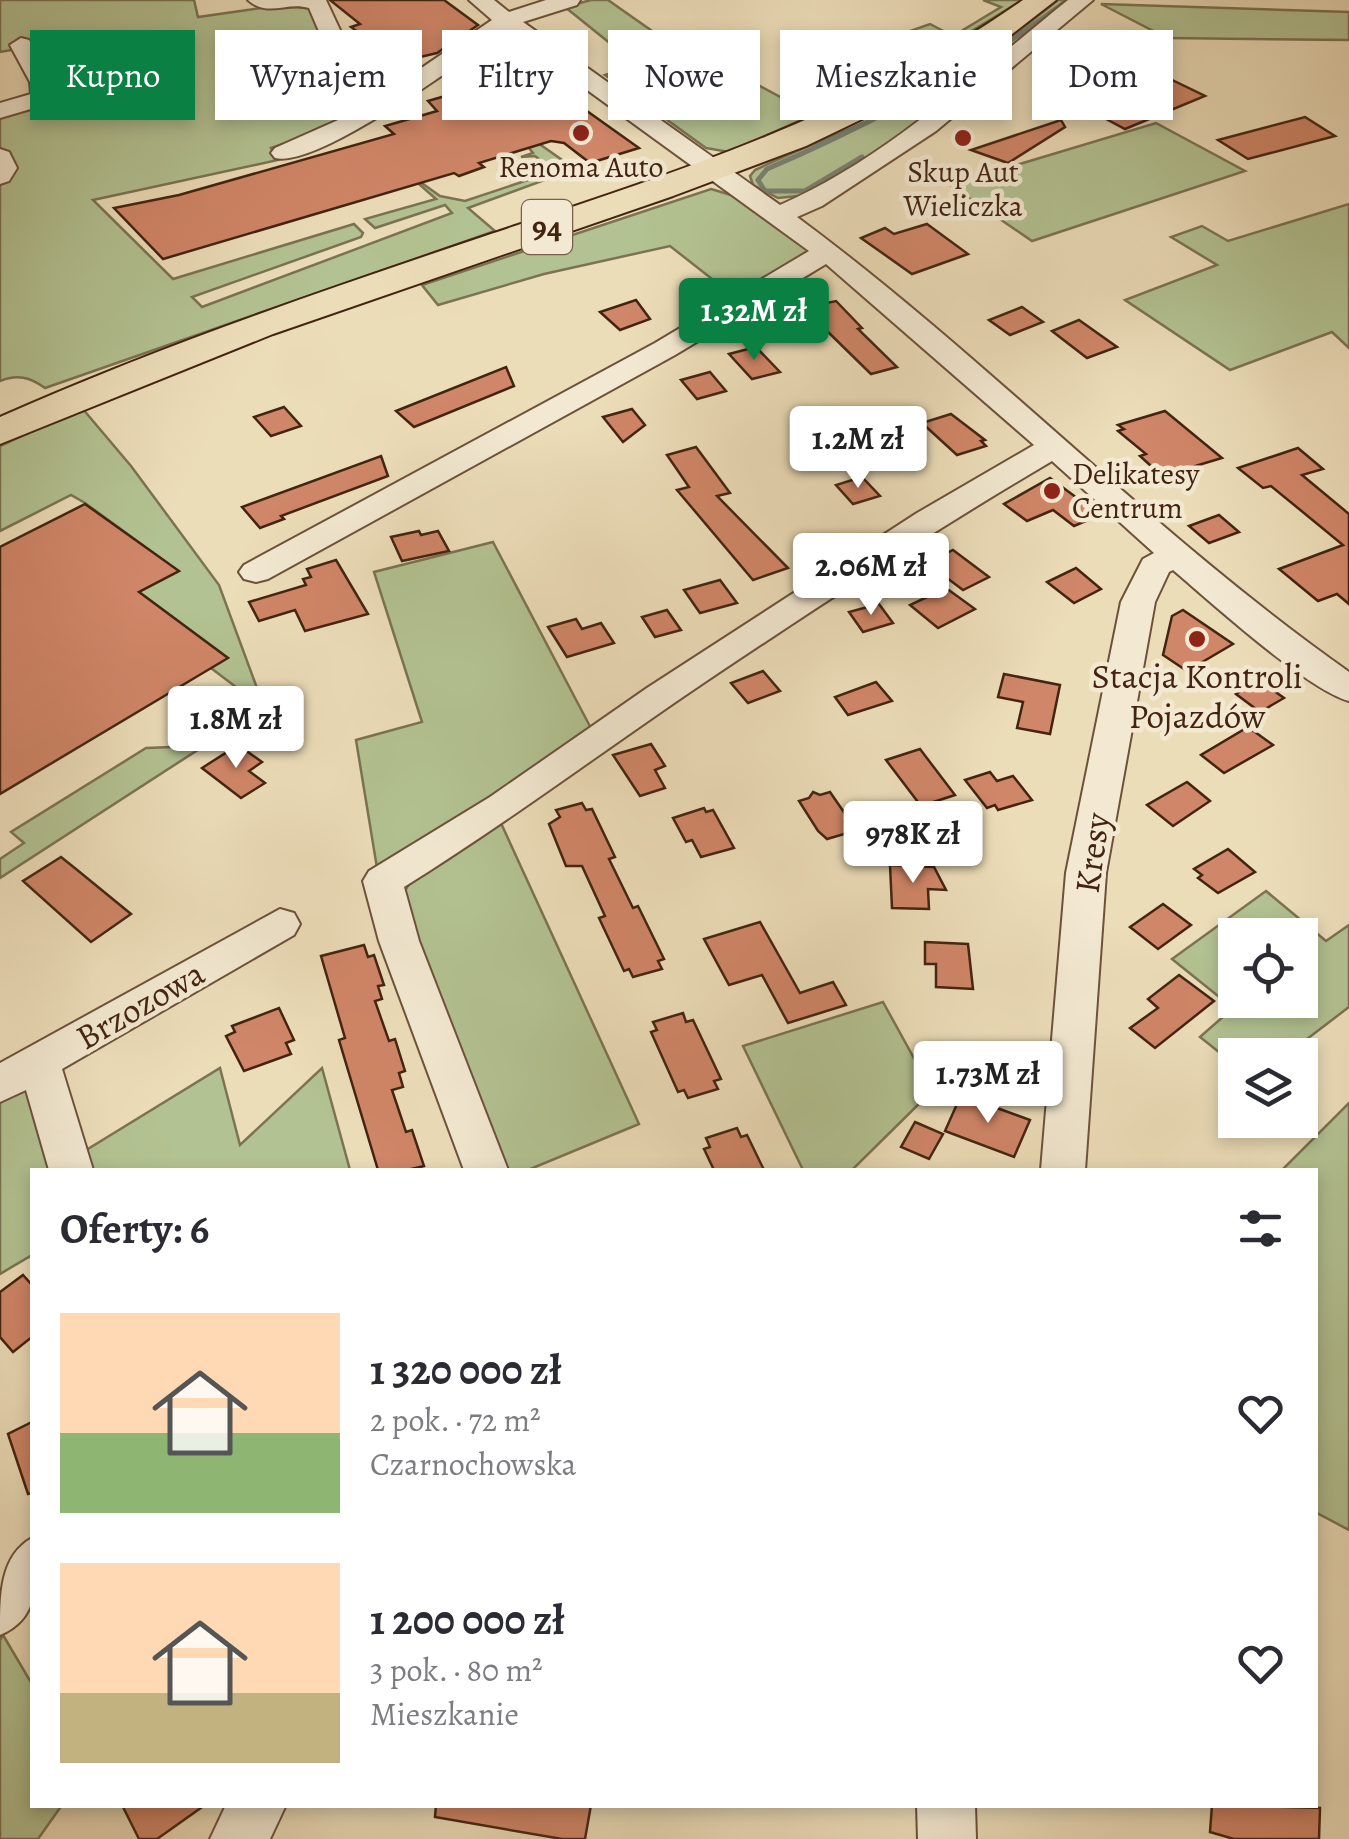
<!DOCTYPE html>
<html lang="pl">
<head>
<meta charset="utf-8">
<style>
  :root { --surface:#fff; --page:#f7f7f7; --text:#2b2b33; --muted:#7c7c81; --accent:#0b8043 }
  body { margin:0; font-family:Alegreya,serif; background:var(--page); color:var(--text); height:100vh; display:flex; flex-direction:column; font-size:38px; white-space:nowrap }
  * { box-sizing:border-box; margin:0 }
  p { font-size:32px; color:var(--muted) }
  .icon { flex:none; width:55px; height:55px; fill:none; stroke:currentColor; stroke-width:2; stroke-linecap:round; stroke-linejoin:round }
  .map { position:relative; flex:1; overflow:hidden }
  .details { position:absolute; left:30px; top:1168px; width:1288px; height:640px; display:flex; flex-direction:column; background:var(--surface); border-radius:0px; box-shadow:0 5px 15px #0003 }
  .details>* { flex:none }
  .hud { position:absolute; left:30px; top:30px; width:1290px; height:90px; display:flex; gap:20px }
  .controls { position:absolute; left:1218px; top:918px; display:grid; gap:20px }
  .controls a { display:grid; place-items:center; width:100px; height:100px; border-radius:0px; background:var(--surface); box-shadow:0 5px 15px #0003; font-size:50px }
  .price { position:absolute; translate:-50% -85px; padding:0 22px; border-radius:10px; background:#fff; color:#222; font-size:32px; line-height:65px; filter:drop-shadow(0 2px 5px #0008) }
  .price::after { content:''; position:absolute; left:50%; top:60px; width:30px; height:22px; margin-left:-15px; background:inherit; clip-path:polygon(0 0,100% 0,50% 100%) }
  .price.current { background:var(--accent); color:#fff }
  ul { padding:0; list-style:none }
  li { display:flex; align-items:center; gap:30px; height:250px; padding:0 30px }
  li span { display:grid; place-items:center; flex:none; width:280px; height:200px; border-radius:0px; color:#555 }
  li>.icon { margin-inline-start:auto }
  span .icon { width:120px; height:120px; fill:#fffc; stroke-width:1 }
  li b { font-size:42px }
  h2 { display:flex; justify-content:space-between; align-items:center; height:120px; padding:0 30px; font-size:42px }
  .pill { padding:0 35px; border-radius:0px; background:var(--surface); box-shadow:0 5px 15px #0003; font-size:35px; line-height:90px }
  .pill.current { background:var(--accent); color:#fff }
  .map>svg:first-child { display:block }
</style>
</head>
<body>
<div class="map">
<svg width="1349" height="1839" viewBox="0 0 1349 1839">
  <rect width="100%" height="100%" fill="#ecddb9"/>
  <filter id="stains"><feTurbulence type="fractalNoise" baseFrequency=".002" numOctaves="4"/><feColorMatrix values="0 0 0 0 .2 0 0 0 0 .09 0 0 0 0 .02 0 0 0 .5 -.17"/></filter>
  <radialGradient id="worn" r=".72"><stop offset=".6" stop-color="#630" stop-opacity="0"/><stop offset="1" stop-color="#630" stop-opacity=".3"/></radialGradient>
  <g fill="#b3c292" stroke="#7b7352" stroke-width="2.5" fill-rule="evenodd">
    <path d="M0,0H194L198,17L303,2L316,6L356,112L334,127L271,148L278,160L93,200L173,279L354,224L363,233L361,237L192,297L202,307L452,213L445,205L375,228L365,219L436,199L402,169L440,196L465,201L549,173L552,169L535,156L521,157L533,153L508,122L575,169L468,208L495,231L45,388C30,377 17,374 0,381V115L53,106L39,62L75,39L0,52Z"/>
    <path d="M591,0H608L739,92L758,85L810,113L896,69L864,47L930,24L953,36L1001,7L983,0H1023L889,81L729,152L706,148L605,75L637,65L565,7Z"/>
    <path d="M1058,0H1072L933,115L808,195L778,198L753,185L750,176L755,170C804,147 855,128 903,104C960,76 1010,39 1058,0Z"/>
    <path d="M1101,4L1349,12V40L1167,38Z"/>
    <path d="M1156,123L1245,171L1032,241L950,185Z"/>
    <path d="M711,189L741,198L817,254L740,301L670,246L544,274L438,305L422,285Z"/>
    <path d="M1349,204V348L1332,332L1230,370L1125,300L1217,265L1171,237L1202,226L1228,241Z"/>
    <path d="M82,408L131,466L219,585L264,707L0,878V859L24,843L11,832L146,748L199,746L261,706L211,668L227,658L139,592L178,571L85,503L71,495L0,531V446Z"/>
    <path d="M493,542L594,734L378,874L356,740L422,722L374,572Z"/>
    <path d="M500,821L639,1124L528,1170H496L401,897L417,871Z"/>
    <path d="M1266,891L1326,941L1349,925V1007L1286,1055H1235V1065L1200,1037L1233,1008L1172,959ZM1300,935V1000H1235V935Z"/>
    <path d="M883,1002L932,1091L852,1170H803L743,1046Z"/>
    <path d="M220,1068L240,1145L322,1068L350,1170H90L83,1152Z"/>
    <path d="M34,1080L61,1170H32V1255L0,1274V1102Z"/>
    <path d="M1349,1103V1530L1315,1512V1170H1282Z"/>
    <path d="M3,1635L32,1684V1805H62L38,1839H0V1640Z"/>
  </g>
  <g fill="none" stroke-linecap="round" stroke-linejoin="round">
    <path stroke="#777f70" stroke-width="5" d="M862,157L805,191H765L758,180L767,169C874,123 974,70 1068,0"/>
  </g>
  <g fill="#d08668" stroke="#432411" stroke-width="2.5">
    <path d="M330,0H444L478,25L437,53L399,62L351,27L360,24Z"/>
    <path d="M499,41L511,44L533,60L525,62L553,83L549,84L639,148L590,163L564,143L551,141L479,163L484,167L459,176L454,173L163,259L114,208L179,195L394,134L385,126L437,111L428,101L480,86L458,69Z"/>
    <path d="M1166,77L1205,96L1125,129L1095,113L1119,104L1106,97Z"/>
    <path d="M1305,117L1335,136L1248,159L1218,140Z"/>
    <path d="M1061,120L1065,127L1008,163L971,150Z"/>
    <path d="M927,224L968,254L912,274L861,238L885,228L894,234Z"/>
    <path d="M636,300L650,319L620,330L600,312Z"/>
    <path d="M836,301L862,328L858,329L897,367L871,374L826,330L815,333L793,310Z"/>
    <path d="M1022,307L1043,322L1010,335L989,320Z"/>
    <path d="M1079,320L1117,347L1087,358L1052,331Z"/>
    <path d="M756,347L780,372L752,379L729,354Z"/>
    <path d="M506,367L514,386L414,427L396,411Z"/>
    <path d="M710,372L726,391L697,399L681,380Z"/>
    <path d="M284,407L301,426L271,436L254,417Z"/>
    <path d="M632,409L645,425L623,442L603,417Z"/>
    <path d="M1165,411L1222,458L1162,476L1140,456L1146,454L1118,431L1124,429L1118,425Z"/>
    <path d="M951,414L985,440L981,441L986,446L957,455L922,423Z"/>
    <path d="M696,447L730,493L717,496L788,568L753,580L677,490L689,487L667,455Z"/>
    <path d="M1298,448L1323,469L1302,475L1349,514V604L1337,594L1318,601L1279,569L1343,545L1271,486L1263,488L1238,468Z"/>
    <path d="M381,456L388,476L281,516L284,519L260,528L242,507Z"/>
    <path d="M862,477L880,496L853,504L836,485Z"/>
    <path d="M1050,478L1100,515L1074,526L1053,510L1027,521L1004,504Z"/>
    <path d="M85,504L179,571L139,592L228,658L0,794V547Z"/>
    <path d="M1219,515L1239,532L1209,543L1189,526Z"/>
    <path d="M419,531L421,535L438,531L449,551L402,561L391,537Z"/>
    <path d="M953,550L989,577L963,590L927,563Z"/>
    <path d="M336,560L368,614L305,631L295,610L259,621L249,602L306,585L303,579L311,577L307,569Z"/>
    <path d="M1076,568L1101,589L1074,603L1047,582Z"/>
    <path d="M720,580L737,603L700,613L684,590Z"/>
    <path d="M946,588L975,609L938,628L910,605Z"/>
    <path d="M879,604L893,623L863,632L849,612Z"/>
    <path d="M667,610L681,630L655,637L642,617Z"/>
    <path d="M1183,610L1233,644L1187,671L1163,655L1172,616Z"/>
    <path d="M576,619L582,629L601,623L614,643L567,657L548,627Z"/>
    <path d="M763,671L780,691L748,703L731,683Z"/>
    <path d="M1004,674L1060,685L1050,734L1017,728L1023,702L998,697Z"/>
    <path d="M1259,680L1284,698L1260,712L1236,694Z"/>
    <path d="M876,682L892,701L848,715L835,697Z"/>
    <path d="M1248,727L1273,745L1224,773L1201,755Z"/>
    <path d="M651,744L665,766L655,770L665,788L640,796L613,755Z"/>
    <path d="M238,745L262,762L249,771L265,783L241,798L202,768Z"/>
    <path d="M920,749L955,795L921,806L886,760Z"/>
    <path d="M990,772L997,781L1013,776L1032,800L998,810L995,805L987,808L965,780Z"/>
    <path d="M1187,782L1210,801L1173,826L1147,805Z"/>
    <path d="M813,792L820,795L830,792L850,821L845,822L851,832L827,839L818,831L799,801L809,798Z"/>
    <path d="M582,803L586,810L592,809L615,857L609,859L633,908L638,906L664,959L658,961L662,969L633,977L629,969L624,971L599,918L605,916L582,866H566L549,824L560,817L556,810Z"/>
    <path d="M704,808L706,812L713,810L734,848L701,857L692,840L686,842L673,818Z"/>
    <path d="M1228,849L1255,872L1218,893L1198,878L1202,875L1194,869Z"/>
    <path d="M61,857L76,869L131,914L91,942L23,881Z"/>
    <path d="M890,865L934,867L946,890L928,889L929,909L892,908Z"/>
    <path d="M1163,904L1191,925L1158,949L1130,927Z"/>
    <path d="M760,922L800,993L833,982L846,1005L788,1023L762,975L729,985L704,939Z"/>
    <path d="M925,942L968,944L973,989L936,987V964H925Z"/>
    <path d="M364,945L368,957L374,955L384,985L378,986L382,999L375,1001L389,1041L395,1039L405,1071L399,1073L403,1087L392,1090L406,1132L412,1130L424,1166L407,1170H378L339,1040L345,1038L321,956Z"/>
    <path d="M1179,975L1214,1001L1155,1048L1130,1028L1158,1008L1148,999Z"/>
    <path d="M279,1008L294,1040L286,1043L291,1054L244,1071L226,1036L235,1032L232,1026Z"/>
    <path d="M683,1013L686,1022L693,1020L721,1079L714,1081L718,1089L688,1098L684,1090L678,1092L651,1032L657,1030L653,1022Z"/>
    <path d="M961,1095L1030,1120L1014,1157L945,1131Z"/>
    <path d="M915,1122L943,1134L929,1159L901,1147Z"/>
    <path d="M737,1128L741,1137L747,1135L764,1170H714L704,1149L710,1147L706,1138Z"/>
    <path d="M23,1275L32,1285V1337L13,1352L0,1337V1292Z"/>
    <path d="M32,1422V1493L28,1494L8,1434Z"/>
    <path d="M122,1805H205L157,1839H139Z"/>
    <path d="M436,1805H591L585,1839H562L435,1817Z"/>
    <path d="M1212,1805L1320,1808L1319,1839H1234L1210,1832Z"/>
  </g>
  <g fill="none" stroke-linecap="round" stroke-linejoin="round">
    <defs>
      <g id="minor">
        <path d="M248,0H326L373,101L492,20L469,0H494L509,12L546,0H580L577,5L523,22L780,205C883,161 981,70 1068,0H1093L936,131L822,206L797,217C989,359 1153,534 1349,672V701C1306,689 1211,602 1173,570L1169,572L1155,602L1106,873L1085,1170H1041L1066,873L1121,602L1143,559L1154,553L1052,461C923,537 798,619 674,703C584,765 497,829 404,887L419,941L508,1170H464L379,941L363,881L369,871L490,797L647,688L917,513L1034,445L826,264L675,355L268,579L256,582L244,579L239,572L244,565L655,343L809,251L506,31C466,58 318,169 275,158L271,153L275,148L354,113L309,8C287,1 268,18 248,0Z"/>
        <path d="M21,38L29,40L54,82L55,98L51,103L0,118V103L31,94L30,82L10,45Z"/>
        <path d="M0,149L9,152L17,168L9,181L0,184Z"/>
        <path d="M280,909L294,913L300,924L294,935L62,1069L93,1170H49L26,1090L0,1102V1063Z"/>
        <path d="M32,1538C35,1578 43,1617 0,1635C0,1594 0,1556 32,1538Z"/>
        <path d="M226,1805H286L270,1839H210Z"/>
        <path d="M917,1805H975L976,1839H918Z"/>
      </g>
      <path id="major" d="M1023,0H1056L994,48L933,85L806,146L673,196L273,334L0,444V417C160,346 325,290 491,234C677,172 861,114 1023,0Z"/>
    </defs>
    <use href="#minor" stroke="#6d523b" stroke-width="4"/>
    <use href="#major" stroke="#432411" stroke-width="4"/>
    <use href="#minor" fill="#f3e9d2" fill-rule="evenodd"/>
    <use href="#major" fill="#ecddb9" fill-rule="evenodd"/>
  </g>
  <g fill="#8f2418" stroke="#f3e9d2" stroke-width="4">
    <circle cx="581" cy="133" r="10"/>
    <circle cx="963" cy="138" r="10"/>
    <circle cx="1052" cy="491" r="10"/>
    <circle cx="1197" cy="639" r="10"/>
  </g>
  <g text-anchor="middle" dominant-baseline="central" stroke-width="9" stroke-linejoin="round" paint-order="stroke">
    <g font-size="30" fill="#432411" stroke="#f3e9d2">
      <text x="581" y="167">Renoma Auto</text>
      <text x="963" y="172">Skup Aut<tspan x="963" dy="34">Wieliczka</tspan></text>
      <text x="1072" y="474" text-anchor="start">Delikatesy<tspan x="1072" dy="34">Centrum</tspan></text>
    </g>
    <rect fill="#f3e9d2" stroke="#785f4b" stroke-width="2.5" x="522" y="200" width="50" height="54" rx="8"/>
    <g font-size="32" font-weight="bold" fill="#432411">
      <text x="547" y="227">94</text>
    </g>
    <g font-size="35" fill="#432411" stroke="#f3e9d2">
      <text x="1197" y="676">Stacja Kontroli<tspan x="1197" dy="40">Pojazdów</tspan></text>
    </g>
    <g font-size="35" fill="#432411" stroke="#f3e9d2">
      <text transform="translate(1092 853) rotate(-82)">Kresy</text>
      <text transform="translate(140 1005) rotate(-30)">Brzozowa</text>
    </g>
  </g>
  <rect width="100%" height="100%" filter="url(#stains)"/>
  <rect width="100%" height="100%" fill="url(#worn)"/>
</svg>
<div class="controls">
<a><svg class="icon" aria-label="locate" viewBox="0 0 24 24"><circle cx="12" cy="12" r="6"/><path d="M12 2v4M12 18v4M2 12h4M18 12h4"/></svg></a>
<a><svg class="icon" aria-label="layers" viewBox="0 0 24 24"><path d="M12 4l9 5-9 5-9-5zM3 14l9 5 9-5"/></svg></a>
</div>
<b class="price current" style="left:754px;top:363px">1.32M zł</b>
<b class="price" style="left:858px;top:491px">1.2M zł</b>
<b class="price" style="left:871px;top:618px">2.06M zł</b>
<b class="price" style="left:236px;top:771px">1.8M zł</b>
<b class="price" style="left:913px;top:886px">978K zł</b>
<b class="price" style="left:988px;top:1126px">1.73M zł</b>
<div class="hud">
<a class="pill current">Kupno</a>
<a class="pill">Wynajem</a>
<a class="pill">Filtry</a>
<a class="pill">Nowe</a>
<a class="pill">Mieszkanie</a>
<a class="pill">Dom</a>
</div>
<section class="details">
<h2>Oferty: 6<svg class="icon" aria-label="filters" viewBox="0 0 24 24"><path d="M4 7h16M4 17h16"/><circle cx="9" cy="7" r="2"/><circle cx="15" cy="17" r="2"/></svg></h2>
<ul>
<li><span style="background:linear-gradient(#ffd9b3 60%,#8fb573 0)"><svg class="icon" aria-label="home" viewBox="0 0 24 24"><path d="M3 11l9-7 9 7M6 9v11h12V9"/></svg></span><div><b>1 320 000 zł</b><p>2 pok. · 72 m²</p><p>Czarnochowska</p></div><svg class="icon" aria-label="heart" viewBox="0 0 24 24"><path d="M12 20l-8-8c-3-5 5-10 8-4 3-6 11-1 8 4z"/></svg></li>
<li><span style="background:linear-gradient(#ffd9b3 65%,#c2b280 0)"><svg class="icon" aria-label="home" viewBox="0 0 24 24"><path d="M3 11l9-7 9 7M6 9v11h12V9"/></svg></span><div><b>1 200 000 zł</b><p>3 pok. · 80 m²</p><p>Mieszkanie</p></div><svg class="icon" aria-label="heart" viewBox="0 0 24 24"><path d="M12 20l-8-8c-3-5 5-10 8-4 3-6 11-1 8 4z"/></svg></li>
</ul>
</section>
</div>
</body>
</html>
